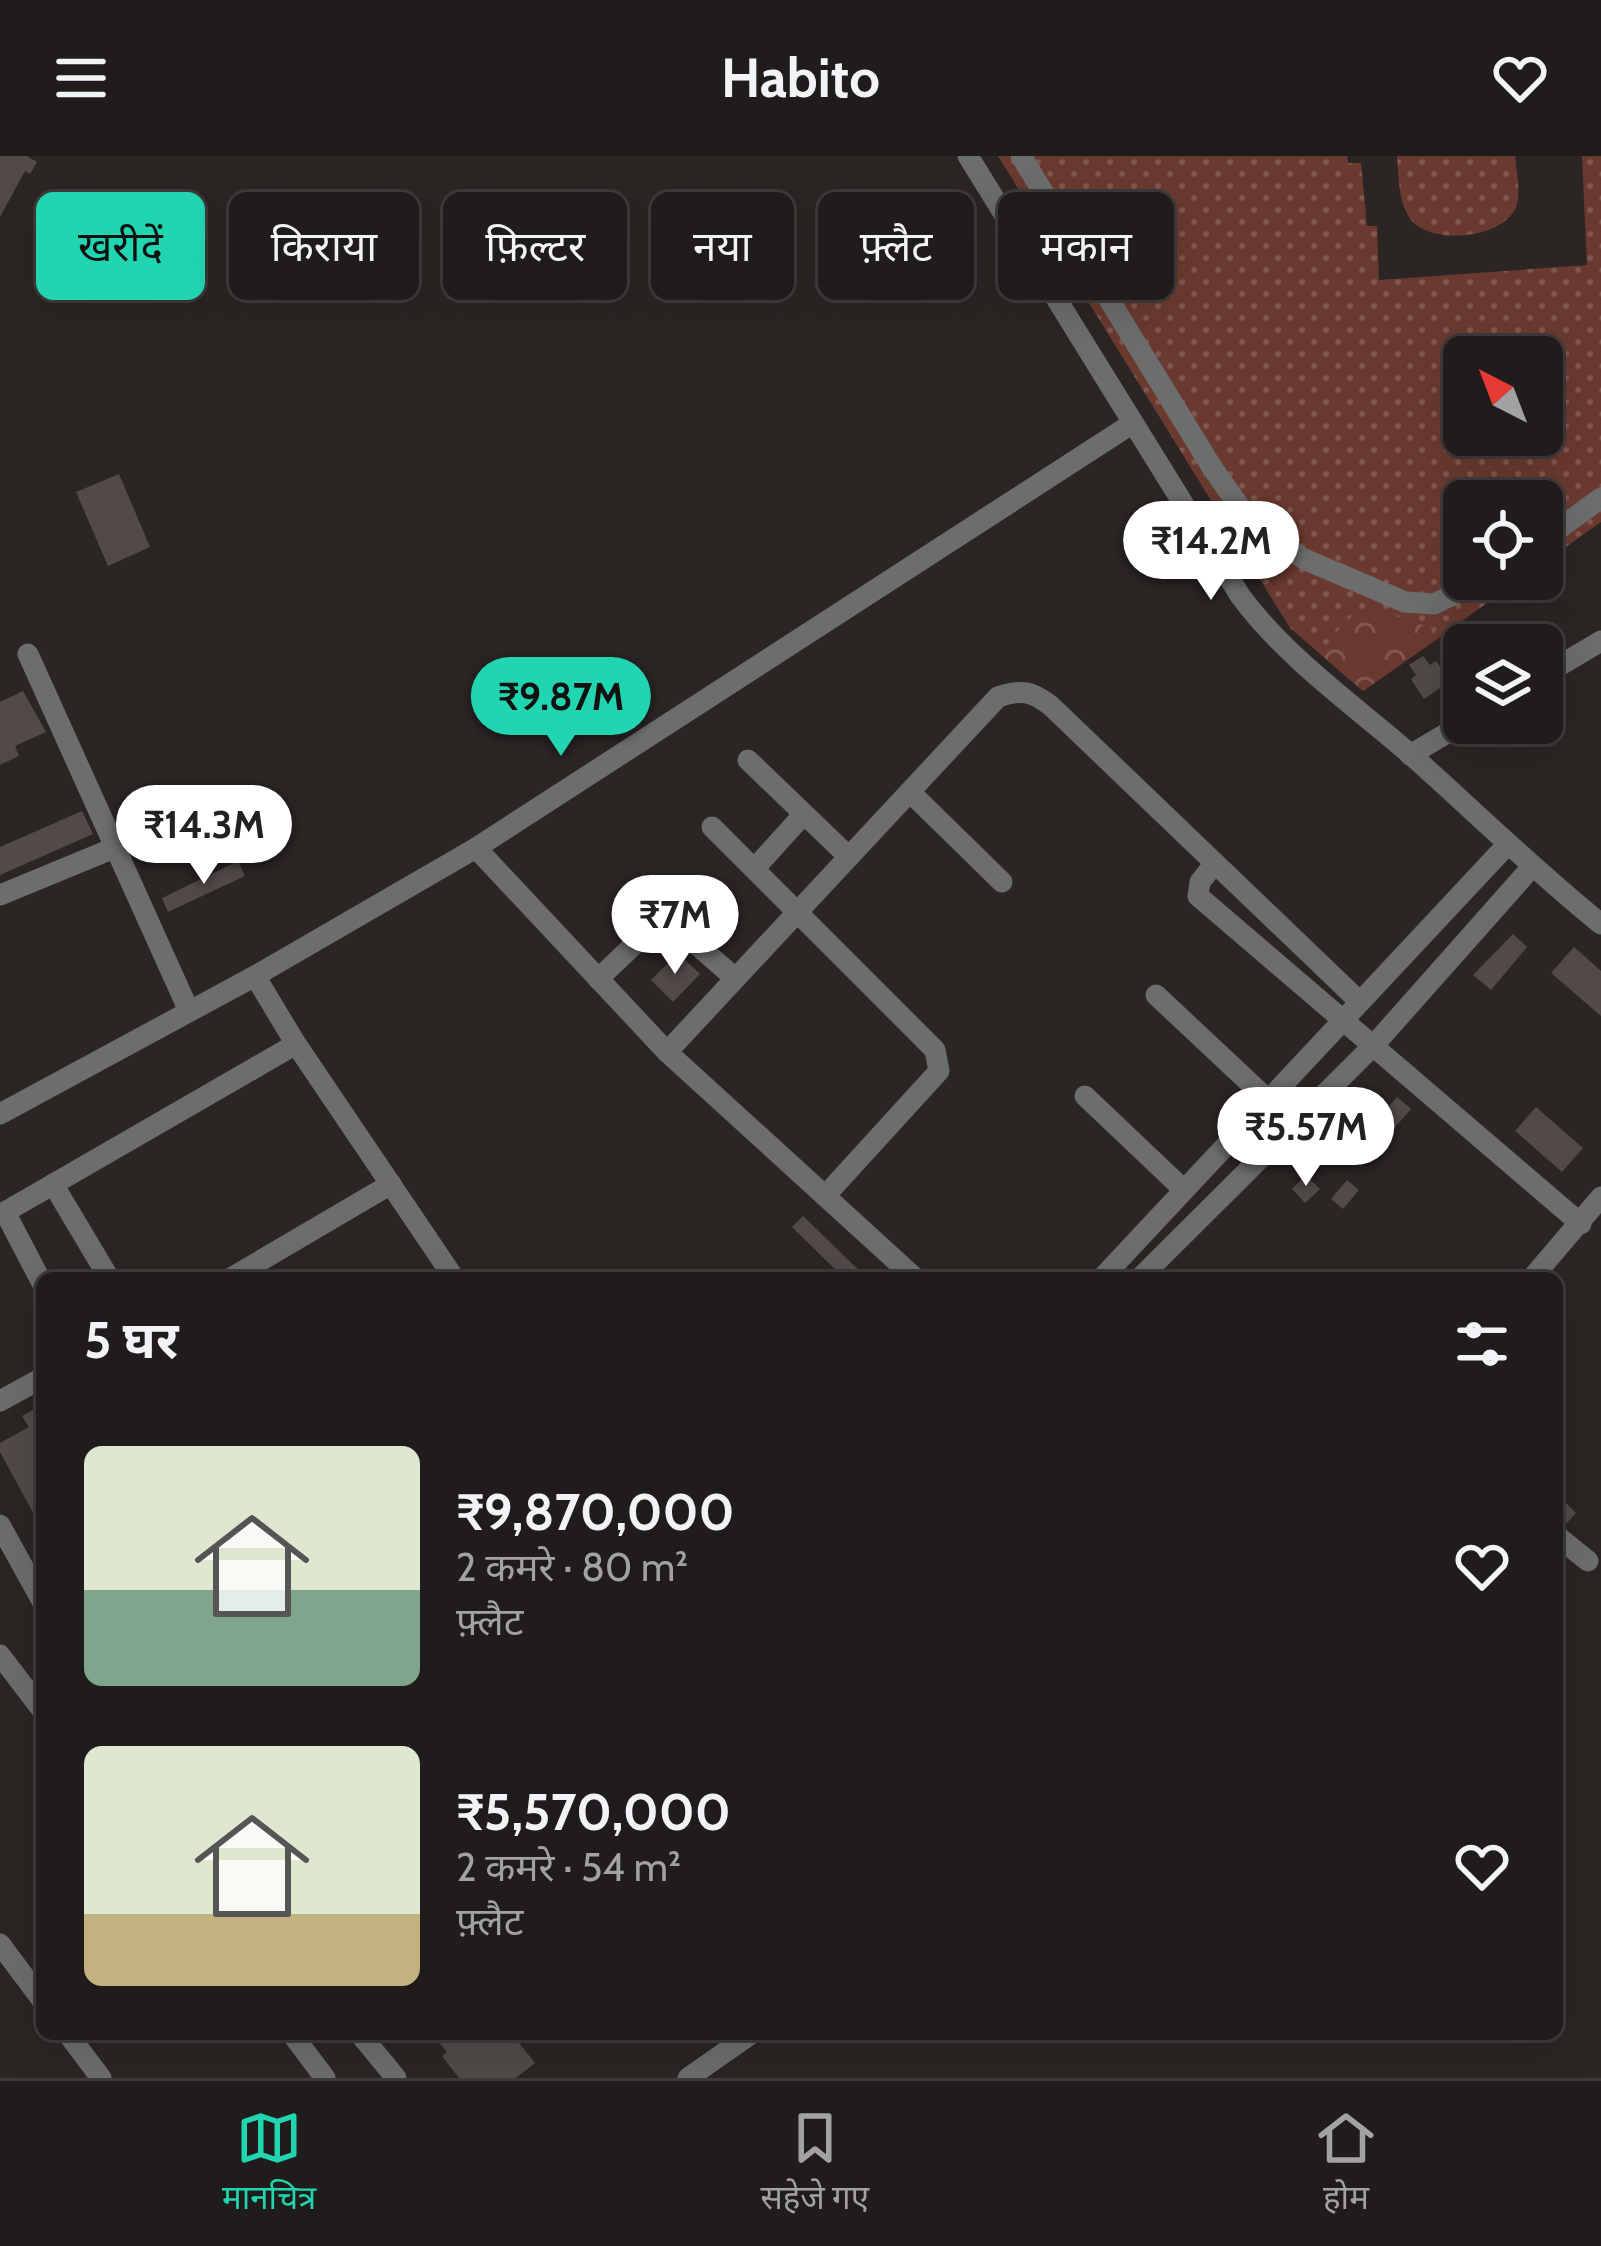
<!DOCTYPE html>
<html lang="hi">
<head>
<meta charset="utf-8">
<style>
  :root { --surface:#201c1b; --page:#282524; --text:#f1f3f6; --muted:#a2a1a3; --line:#3d3a3a; --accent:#20d5b0 }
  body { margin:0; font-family:Cabin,"Noto Sans Devanagari",sans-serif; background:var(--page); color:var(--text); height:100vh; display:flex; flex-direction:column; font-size:45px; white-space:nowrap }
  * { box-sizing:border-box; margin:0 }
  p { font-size:39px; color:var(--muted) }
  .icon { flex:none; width:66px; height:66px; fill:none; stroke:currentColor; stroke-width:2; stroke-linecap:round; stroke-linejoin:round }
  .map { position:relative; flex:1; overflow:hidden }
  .side { position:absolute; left:36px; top:1116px; width:1527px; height:768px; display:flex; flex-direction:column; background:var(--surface); border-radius:18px; box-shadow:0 12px 48px #0002,0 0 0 3px var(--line) }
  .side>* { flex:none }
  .top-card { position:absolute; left:36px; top:36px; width:1530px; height:108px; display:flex; gap:24px }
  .needle { width:78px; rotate:318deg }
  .buttons { position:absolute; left:1443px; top:180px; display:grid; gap:24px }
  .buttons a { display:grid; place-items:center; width:120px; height:120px; border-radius:18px; background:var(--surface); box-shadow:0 12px 48px #0002,0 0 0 3px var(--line); font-size:60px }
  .price { position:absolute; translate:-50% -102px; padding:0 27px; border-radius:42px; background:#fff; color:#222; font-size:39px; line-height:78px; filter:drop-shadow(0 3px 6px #0008) }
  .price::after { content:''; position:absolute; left:50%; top:72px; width:36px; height:27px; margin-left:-18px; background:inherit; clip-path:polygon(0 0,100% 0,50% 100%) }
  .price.active { background:var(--accent); color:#111 }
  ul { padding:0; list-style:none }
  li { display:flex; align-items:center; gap:36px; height:300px; padding:0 48px }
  li span { display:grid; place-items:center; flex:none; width:336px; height:240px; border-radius:18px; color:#555 }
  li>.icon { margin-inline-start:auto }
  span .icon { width:144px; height:144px; fill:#fffc; stroke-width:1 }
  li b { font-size:51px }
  h2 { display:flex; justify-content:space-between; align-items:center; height:144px; padding:0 48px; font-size:51px }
  .chip { padding:0 42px; border-radius:18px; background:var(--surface); box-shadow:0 12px 48px #0002,0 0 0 3px var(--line); font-size:42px; line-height:108px }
  .chip.active { background:var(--accent); color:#111 }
  header { display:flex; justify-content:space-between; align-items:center; height:156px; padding:0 48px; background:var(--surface); font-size:54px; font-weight:700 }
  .menu { display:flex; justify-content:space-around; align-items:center; height:168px; border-top:3px solid var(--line); background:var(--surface); font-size:33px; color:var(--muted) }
  .menu a { display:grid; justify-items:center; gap:6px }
  .menu .active { color:var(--accent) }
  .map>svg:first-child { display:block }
</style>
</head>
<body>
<header><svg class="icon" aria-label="menu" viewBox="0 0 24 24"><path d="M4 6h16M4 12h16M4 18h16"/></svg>Habito<svg class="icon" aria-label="heart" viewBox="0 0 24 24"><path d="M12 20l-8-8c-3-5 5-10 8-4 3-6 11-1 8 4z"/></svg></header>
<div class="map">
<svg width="1601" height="1922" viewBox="0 0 1601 1922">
  <defs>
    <pattern id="grass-dots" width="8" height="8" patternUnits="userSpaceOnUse" patternTransform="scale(3)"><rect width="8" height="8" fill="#6a3a30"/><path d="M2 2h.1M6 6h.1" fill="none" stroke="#80574e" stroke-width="1.8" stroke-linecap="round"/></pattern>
    <pattern id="forest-crowns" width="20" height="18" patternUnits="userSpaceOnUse" patternTransform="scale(3)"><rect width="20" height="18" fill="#6a3a30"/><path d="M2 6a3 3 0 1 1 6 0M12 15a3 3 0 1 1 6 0" fill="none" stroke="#80574e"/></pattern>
  </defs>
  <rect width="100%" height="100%" fill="#2b2524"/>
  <g fill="url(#grass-dots)" fill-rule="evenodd">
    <path d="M998,0H1015L1227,346L1385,446L1480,435L1498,423H1521L1363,535L1290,472Z"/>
    <path d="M1028,0H1347L1348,7H1361L1367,70H1377L1379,124L1587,109L1582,0H1601V335L1542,377V345H1464V423L1435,440L1411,439L1304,396L1244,347ZM1464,201H1542V279H1464Z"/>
    <path d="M1397,0H1515C1516,14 1521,33 1517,48C1507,83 1432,90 1411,64C1398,46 1399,22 1397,0Z"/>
    <path d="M1601,352V366L1542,408V393Z"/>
  </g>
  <path fill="url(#forest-crowns)" d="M1373,452L1446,477L1363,535L1320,498C1335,480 1347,454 1373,452Z"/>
  <g fill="#514a49">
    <path d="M0,0H27L37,6L30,18L25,15L0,61Z"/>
    <path d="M119,318L150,391L108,410L76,336Z"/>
    <path d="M1423,500L1430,509L1436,505L1450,525L1424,543L1411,523L1416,519L1409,509Z"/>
    <path d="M23,535L46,576L15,590L19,600L0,609V546Z"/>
    <path d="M82,655L93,678L0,719V691Z"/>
    <path d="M238,705L245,720L168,756L162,742Z"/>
    <path d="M1513,778L1527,791L1491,834L1473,819Z"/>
    <path d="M1574,791L1601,815V860L1551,817Z"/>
    <path d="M678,797L700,818L673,846L651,824Z"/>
    <path d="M1397,941L1411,953L1361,1010L1346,998Z"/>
    <path d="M1536,951L1583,992L1562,1016L1515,975Z"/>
    <path d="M1306,1019L1320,1033L1305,1047L1292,1033Z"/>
    <path d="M1347,1024L1359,1034L1343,1053L1331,1043Z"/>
    <path d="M803,1060L867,1122H844L792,1071Z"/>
    <path d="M42,1249V1296L39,1291L36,1293L42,1305V1373L0,1296V1287L29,1271L22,1260Z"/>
    <path d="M1557,1338L1576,1357L1566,1368L1557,1361Z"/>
    <path d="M432,1878H506L511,1885L515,1882L535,1907L516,1922H459L442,1900L447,1896Z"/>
  </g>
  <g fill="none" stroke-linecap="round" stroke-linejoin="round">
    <g stroke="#6b6e6d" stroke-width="21">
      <path d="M968,0L1241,441C1287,502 1351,547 1409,597C1473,654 1534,714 1601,768"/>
      <path d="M1021,0L1213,313L1250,365L1304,403L1405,446L1434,448L1485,423"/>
      <path d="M1542,385L1601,342"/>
      <path d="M28,498L189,855"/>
      <path d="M1542,520L1601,485"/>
      <path d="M1410,599L1464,567"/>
      <path d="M748,604L849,701"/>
      <path d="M910,636L1002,726"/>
      <path d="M712,671L935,894L939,915L825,1040"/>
      <path d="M476,692L667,896L915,1122"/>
      <path d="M1215,707L1200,726L1198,740L1581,1068"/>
      <path d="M755,712L803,659"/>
      <path d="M0,739L114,692"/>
      <path d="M255,820L296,888L454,1122"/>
      <path d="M598,823L659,765L667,763L735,822"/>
      <path d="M1156,839L1268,944"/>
      <path d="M667,896L998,541C1021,533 1032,535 1051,550L1360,846"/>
      <path d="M1085,940L1184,1034"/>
      <path d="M0,958L255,820L476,692L1133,267"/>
      <path d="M53,1028L109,1122"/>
      <path d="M5,1056L42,1127"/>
      <path d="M0,1059L296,888"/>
      <path d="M231,1122L391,1028"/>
      <path d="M1102,1122L1507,689"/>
      <path d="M1140,1122L1374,889L1531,712"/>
      <path d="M1532,1122L1601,1041"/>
      <path d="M0,1245L42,1222"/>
      <path d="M0,1369L42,1445"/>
      <path d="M1557,1380L1588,1405"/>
      <path d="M0,1499L42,1554"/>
      <path d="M0,1788L42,1844"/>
      <path d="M68,1878L101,1922"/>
      <path d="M292,1878L325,1922"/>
      <path d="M360,1878L396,1922"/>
      <path d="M688,1922L751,1878"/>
    </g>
  </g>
</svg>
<div class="buttons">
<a><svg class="needle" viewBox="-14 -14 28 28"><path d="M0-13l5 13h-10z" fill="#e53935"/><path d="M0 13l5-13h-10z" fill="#a2a1a3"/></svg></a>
<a><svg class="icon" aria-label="locate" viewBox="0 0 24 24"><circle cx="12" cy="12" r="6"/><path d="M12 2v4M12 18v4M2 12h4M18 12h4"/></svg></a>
<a><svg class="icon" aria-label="layers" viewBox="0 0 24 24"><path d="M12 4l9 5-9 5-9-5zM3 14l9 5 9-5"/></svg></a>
</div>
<b class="price" style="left:1211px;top:447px">₹14.2M</b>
<b class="price active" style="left:561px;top:603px">₹9.87M</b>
<b class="price" style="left:204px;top:731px">₹14.3M</b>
<b class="price" style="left:675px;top:821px">₹7M</b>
<b class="price" style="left:1306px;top:1033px">₹5.57M</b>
<div class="top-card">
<a class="chip active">खरीदें</a>
<a class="chip">किराया</a>
<a class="chip">फ़िल्टर</a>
<a class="chip">नया</a>
<a class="chip">फ़्लैट</a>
<a class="chip">मकान</a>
</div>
<section class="side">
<h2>5 घर<svg class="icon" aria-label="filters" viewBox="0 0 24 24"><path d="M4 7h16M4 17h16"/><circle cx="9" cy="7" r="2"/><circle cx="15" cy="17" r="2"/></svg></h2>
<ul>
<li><span style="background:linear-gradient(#dfe7d0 60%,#7fa58c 0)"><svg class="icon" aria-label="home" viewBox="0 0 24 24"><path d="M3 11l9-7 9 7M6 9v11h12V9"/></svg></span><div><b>₹9,870,000</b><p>2 कमरे · 80 m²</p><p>फ़्लैट</p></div><svg class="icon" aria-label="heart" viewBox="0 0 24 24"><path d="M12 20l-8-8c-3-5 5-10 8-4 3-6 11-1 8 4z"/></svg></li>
<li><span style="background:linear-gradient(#dfe7d0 70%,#c2b280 0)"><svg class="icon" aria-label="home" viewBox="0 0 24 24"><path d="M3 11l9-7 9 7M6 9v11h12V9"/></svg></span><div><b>₹5,570,000</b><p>2 कमरे · 54 m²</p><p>फ़्लैट</p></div><svg class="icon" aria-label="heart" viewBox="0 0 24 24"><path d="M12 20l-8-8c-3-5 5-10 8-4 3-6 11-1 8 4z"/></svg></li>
</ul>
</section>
</div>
<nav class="menu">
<a class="active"><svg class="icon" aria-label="map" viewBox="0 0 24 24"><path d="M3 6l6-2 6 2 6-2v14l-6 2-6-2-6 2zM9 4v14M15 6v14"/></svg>मानचित्र</a>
<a><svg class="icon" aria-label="saved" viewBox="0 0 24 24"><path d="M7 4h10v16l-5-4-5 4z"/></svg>सहेजे गए</a>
<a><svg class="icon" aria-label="home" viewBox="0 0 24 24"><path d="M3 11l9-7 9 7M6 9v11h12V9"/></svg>होम</a>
</nav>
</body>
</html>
